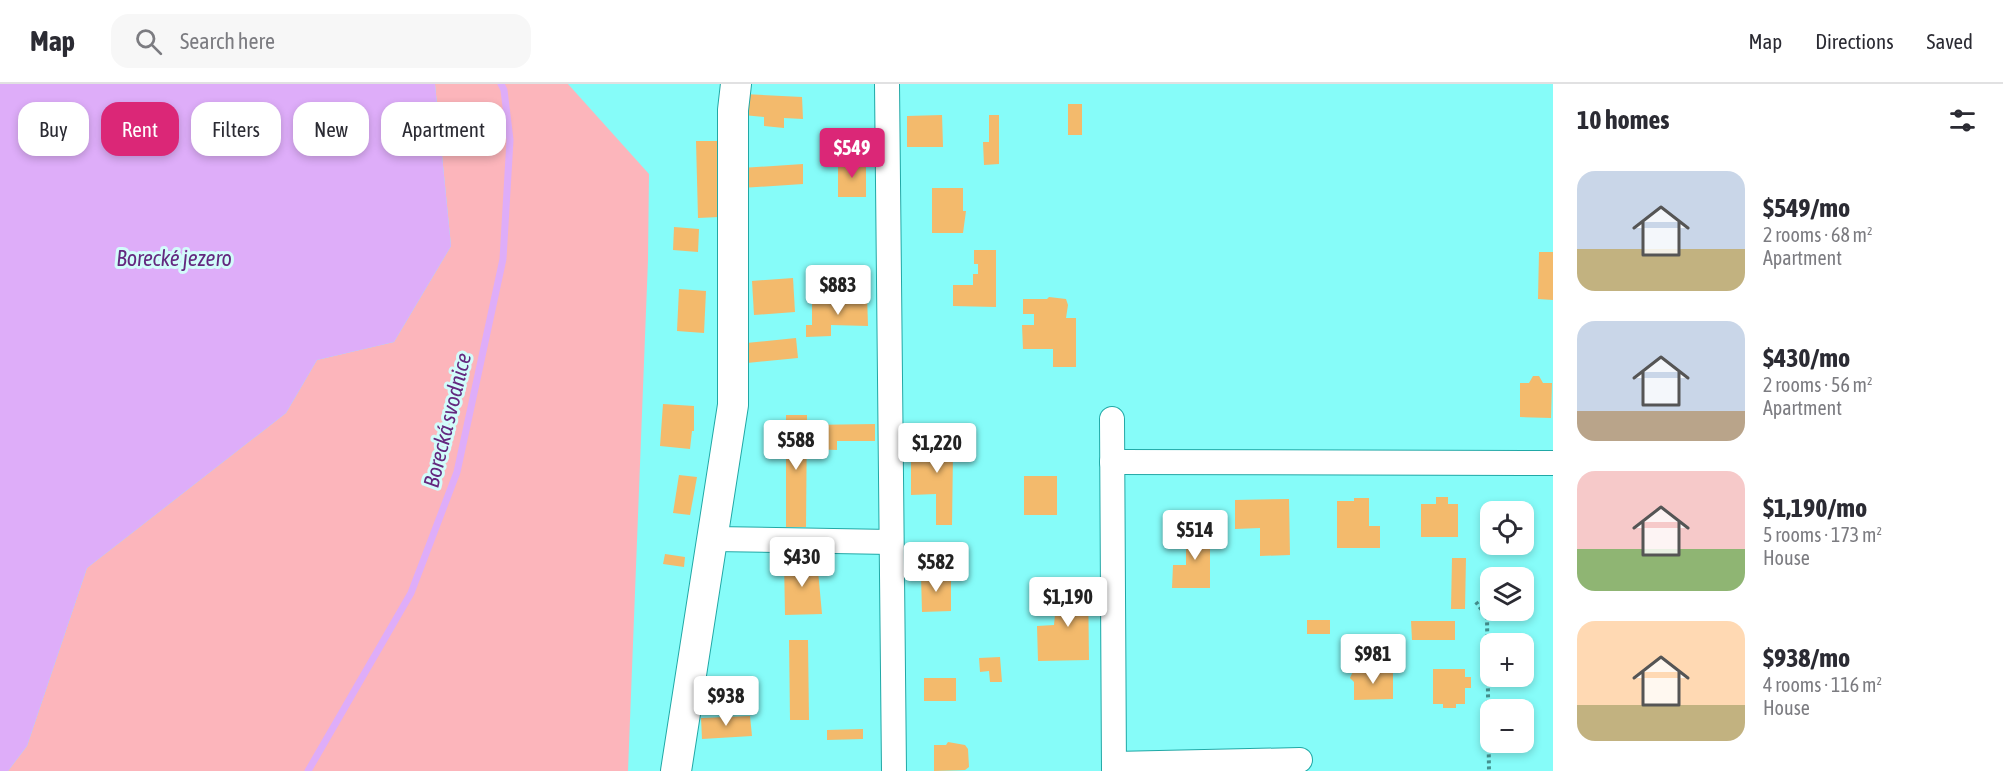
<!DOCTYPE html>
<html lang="en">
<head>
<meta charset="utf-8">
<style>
  :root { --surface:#fff; --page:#f7f7f7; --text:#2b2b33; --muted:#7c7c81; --line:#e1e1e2; --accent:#db2777 }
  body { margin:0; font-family:"Asap Condensed",sans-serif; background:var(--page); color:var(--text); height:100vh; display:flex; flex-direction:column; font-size:22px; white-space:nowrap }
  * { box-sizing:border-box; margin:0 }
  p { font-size:20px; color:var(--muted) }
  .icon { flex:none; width:33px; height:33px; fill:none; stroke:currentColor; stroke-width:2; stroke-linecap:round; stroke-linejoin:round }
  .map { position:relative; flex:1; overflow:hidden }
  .panel { display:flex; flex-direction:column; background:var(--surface); width:450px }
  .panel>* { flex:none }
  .top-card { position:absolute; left:18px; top:18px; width:570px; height:54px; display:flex; gap:12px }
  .fabs { position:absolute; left:1480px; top:417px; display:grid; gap:12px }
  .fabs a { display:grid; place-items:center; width:54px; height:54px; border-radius:12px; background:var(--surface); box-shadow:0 3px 9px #0003; font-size:30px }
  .price { position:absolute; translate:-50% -51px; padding:0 14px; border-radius:6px; background:#fff; color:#222; font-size:20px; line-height:39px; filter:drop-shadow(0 2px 3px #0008) }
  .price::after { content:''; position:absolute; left:50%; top:36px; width:18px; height:14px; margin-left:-9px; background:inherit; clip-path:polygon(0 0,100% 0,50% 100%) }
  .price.current { background:var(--accent); color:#fff }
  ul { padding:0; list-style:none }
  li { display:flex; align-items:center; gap:18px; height:150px; padding:0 24px }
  li span { display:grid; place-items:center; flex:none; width:168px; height:120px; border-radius:18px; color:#555 }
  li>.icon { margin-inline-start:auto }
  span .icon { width:72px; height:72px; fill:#fffc; stroke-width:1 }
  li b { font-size:26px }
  h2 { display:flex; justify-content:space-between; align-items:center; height:72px; padding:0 24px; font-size:26px }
  .chip { padding:0 21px; border-radius:18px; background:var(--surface); box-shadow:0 3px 9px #0003; font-size:21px; line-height:54px }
  .chip.current { background:var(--accent); color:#fff }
  header { display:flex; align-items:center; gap:36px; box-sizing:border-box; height:84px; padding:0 30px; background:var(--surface); border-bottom:2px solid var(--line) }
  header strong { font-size:28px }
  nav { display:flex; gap:33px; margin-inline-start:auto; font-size:21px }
  .search { width:420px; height:54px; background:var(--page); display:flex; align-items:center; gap:15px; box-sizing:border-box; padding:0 21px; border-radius:18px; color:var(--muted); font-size:22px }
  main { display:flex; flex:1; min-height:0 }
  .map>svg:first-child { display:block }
</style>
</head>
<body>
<header>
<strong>Map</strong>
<div class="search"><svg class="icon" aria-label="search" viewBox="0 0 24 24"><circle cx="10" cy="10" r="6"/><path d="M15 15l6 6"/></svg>Search here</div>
<nav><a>Map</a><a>Directions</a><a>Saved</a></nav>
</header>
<main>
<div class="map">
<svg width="1553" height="687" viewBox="0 0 1553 687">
  <rect width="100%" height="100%" fill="#86fcf9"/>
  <path fill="#fcb5bb" d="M435,0H568L649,90L648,176L628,687H8L27,662L87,484L286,329L317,276L394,258L451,162Z"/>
  <path fill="#deadf9" d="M0,0H435L451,162L394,258L317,276L286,329L87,484L27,662L8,687H0Z"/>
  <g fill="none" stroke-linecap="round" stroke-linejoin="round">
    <path stroke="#deadf9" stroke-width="7" d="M308,687L411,509L457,388L503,175L510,56L504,6L501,0"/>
  </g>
  <g fill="#f3ba6c">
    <path d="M744,10L802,13L803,35L784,34V44L764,42V33L743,31Z"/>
    <rect x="1068" y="20" width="14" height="31"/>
    <path d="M942,31L943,63H907V32Z"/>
    <path d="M989,31H999V80L984,81L983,58H989Z"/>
    <path d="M696,57H717L719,133L698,134Z"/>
    <rect x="838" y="77" width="28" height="36"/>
    <path d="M803,80V100L741,104V84Z"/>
    <path d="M932,104H963V127H966L963,149H932Z"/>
    <path d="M674,143L699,145L698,168L673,166Z"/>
    <path d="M974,166H996V223L953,222V201H973V190H978V180H974Z"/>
    <path d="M1539,168H1553V216L1538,215Z"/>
    <path d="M793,194L795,228L754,231L752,197Z"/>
    <path d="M679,205L706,207L704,249L677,247Z"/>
    <path d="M867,210L868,242L831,241V252L806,253V241H812V220L851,219L850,211Z"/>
    <path d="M1049,213L1066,215L1068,221L1066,234H1076V283H1053V265H1023L1022,241H1034V230H1023V215H1047Z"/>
    <path d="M796,254L798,274L747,279L746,259Z"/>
    <path d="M1533,292H1539L1543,299H1552L1551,334L1520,333V299H1529Z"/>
    <path d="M663,320L694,322V347H692L690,365L660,362Z"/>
    <path d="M786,331H807L806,443H786Z"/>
    <path d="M875,340V357H837V366L809,365L808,341Z"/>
    <path d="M926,353H964V370H953L952,441H936V410L911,411V368H926Z"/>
    <path d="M679,391L697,393L690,431L673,429Z"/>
    <rect x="1024" y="392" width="33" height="39"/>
    <path d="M1436,413H1448V420H1458V453H1421V420H1436Z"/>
    <path d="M1354,414H1369V442H1380V464H1337V417H1354Z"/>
    <path d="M1289,415L1290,471L1260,472V444L1235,445V416Z"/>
    <path d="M1186,443H1210V504H1172L1173,481H1186Z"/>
    <path d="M665,470L685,473L684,483L663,480Z"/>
    <path d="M1452,474H1466L1465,525H1451Z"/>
    <path d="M784,476H817L822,530L785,531Z"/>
    <path d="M921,491H951V527L922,528Z"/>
    <path d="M1088,495L1089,576L1038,577L1037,542L1054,541L1055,530H1067V496Z"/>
    <rect x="1307" y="536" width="23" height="14"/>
    <path d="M1411,537H1455V556H1412Z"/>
    <path d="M789,556H808L809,636H790Z"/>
    <path d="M1000,573L1002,598H990L989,587L980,588L979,574Z"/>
    <path d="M1354,585H1359L1363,589L1393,586V615L1354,616V598L1350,594Z"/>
    <path d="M1433,585H1465V593H1471V604H1465V620H1456V624H1443V620H1433Z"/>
    <rect x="924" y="594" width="32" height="23"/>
    <path d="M750,632L752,652L702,655L701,634Z"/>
    <path d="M863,645V655L827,656V646Z"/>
    <path d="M948,658L965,661L968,665L969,683L965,686L934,687V661H946Z"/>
  </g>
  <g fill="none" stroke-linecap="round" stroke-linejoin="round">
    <defs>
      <g id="minor">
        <path d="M887,0L894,687"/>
        <path d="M1112,335L1114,687"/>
        <path d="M1112,378L1553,379"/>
        <path d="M714,455L891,458"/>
        <path d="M1114,680L1300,676"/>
      </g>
      <path id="tertiary" d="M676,687L733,321V26L736,0"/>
    </defs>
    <use href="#minor" stroke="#21a8a6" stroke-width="26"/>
    <use href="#tertiary" stroke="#21a8a6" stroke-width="32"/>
    <path stroke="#459391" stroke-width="4" stroke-dasharray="3 3" stroke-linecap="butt" d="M1476,518L1487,533L1489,687"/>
    <use href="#minor" stroke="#fff" stroke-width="24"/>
    <use href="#tertiary" stroke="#fff" stroke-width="30"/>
  </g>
  <g text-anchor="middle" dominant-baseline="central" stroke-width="6" stroke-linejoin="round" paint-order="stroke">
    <g font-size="22" font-style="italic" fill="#64287f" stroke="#d2fcfa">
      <text x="174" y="174">Borecké jezero</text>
      <text transform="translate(447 336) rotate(-76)">Borecká svodnice</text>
    </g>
  </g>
</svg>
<div class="fabs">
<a><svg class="icon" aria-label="locate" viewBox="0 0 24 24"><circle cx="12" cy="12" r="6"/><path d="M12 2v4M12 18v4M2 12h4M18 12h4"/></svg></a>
<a><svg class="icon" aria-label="layers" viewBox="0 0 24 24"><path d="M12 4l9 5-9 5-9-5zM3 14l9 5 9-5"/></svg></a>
<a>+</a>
<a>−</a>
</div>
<b class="price current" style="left:852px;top:95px">$549</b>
<b class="price" style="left:838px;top:232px">$883</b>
<b class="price" style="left:796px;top:387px">$588</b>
<b class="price" style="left:937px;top:390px">$1,220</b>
<b class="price" style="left:1195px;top:477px">$514</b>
<b class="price" style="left:802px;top:504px">$430</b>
<b class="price" style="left:936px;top:509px">$582</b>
<b class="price" style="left:1068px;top:544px">$1,190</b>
<b class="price" style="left:1373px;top:601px">$981</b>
<b class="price" style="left:726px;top:643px">$938</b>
<div class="top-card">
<a class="chip">Buy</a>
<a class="chip current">Rent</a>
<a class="chip">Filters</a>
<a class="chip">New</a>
<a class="chip">Apartment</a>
</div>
</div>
<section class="panel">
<h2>10 homes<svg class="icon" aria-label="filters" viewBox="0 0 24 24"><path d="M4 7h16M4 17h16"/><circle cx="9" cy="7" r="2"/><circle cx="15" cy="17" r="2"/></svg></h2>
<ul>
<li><span style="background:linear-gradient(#c9d6e8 65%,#c2b280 0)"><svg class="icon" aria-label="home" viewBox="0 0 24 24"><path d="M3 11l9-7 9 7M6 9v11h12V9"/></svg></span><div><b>$549/mo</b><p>2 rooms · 68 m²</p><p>Apartment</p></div></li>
<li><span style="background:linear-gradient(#c9d6e8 75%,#b9a48a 0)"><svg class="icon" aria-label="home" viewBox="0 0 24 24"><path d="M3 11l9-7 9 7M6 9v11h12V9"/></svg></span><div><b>$430/mo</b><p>2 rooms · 56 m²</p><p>Apartment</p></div></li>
<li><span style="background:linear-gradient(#f6c9c9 65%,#8fb573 0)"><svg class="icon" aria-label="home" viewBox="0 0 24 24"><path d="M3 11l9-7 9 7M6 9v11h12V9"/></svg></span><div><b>$1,190/mo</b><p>5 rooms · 173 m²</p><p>House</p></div></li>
<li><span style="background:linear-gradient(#ffd9b3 70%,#c2b280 0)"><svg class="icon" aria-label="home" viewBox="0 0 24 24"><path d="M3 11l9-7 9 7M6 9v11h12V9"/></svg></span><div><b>$938/mo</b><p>4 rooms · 116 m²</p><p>House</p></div></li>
</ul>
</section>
</main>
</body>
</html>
